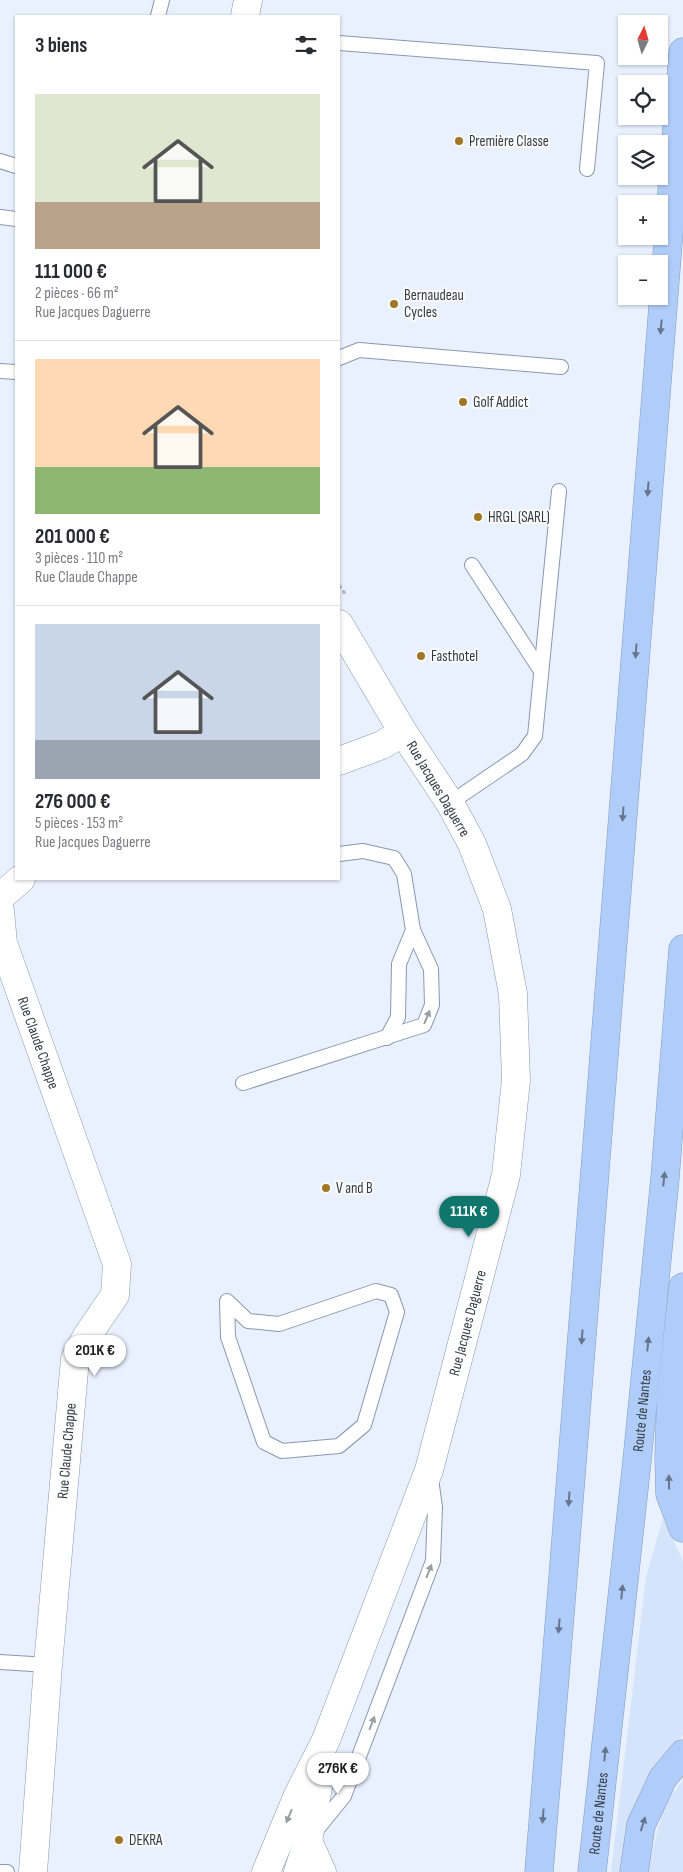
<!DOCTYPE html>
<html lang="fr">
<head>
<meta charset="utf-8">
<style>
  :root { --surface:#fff; --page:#f2f2f3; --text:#2b2b33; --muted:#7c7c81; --line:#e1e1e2; --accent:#0f766e }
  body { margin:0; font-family:"Sofia Sans Condensed",sans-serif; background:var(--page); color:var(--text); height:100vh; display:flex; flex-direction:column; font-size:19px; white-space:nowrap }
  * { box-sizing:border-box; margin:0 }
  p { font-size:16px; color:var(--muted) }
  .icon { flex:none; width:28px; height:28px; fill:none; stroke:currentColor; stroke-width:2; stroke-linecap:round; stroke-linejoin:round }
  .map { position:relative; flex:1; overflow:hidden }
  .sheet { position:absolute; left:15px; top:15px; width:325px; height:865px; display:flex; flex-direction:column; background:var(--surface); border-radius:0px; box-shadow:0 1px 4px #0004 }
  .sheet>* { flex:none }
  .needle { width:32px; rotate:5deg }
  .fabs { position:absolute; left:618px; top:15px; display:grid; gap:10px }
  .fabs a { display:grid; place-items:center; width:50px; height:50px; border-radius:0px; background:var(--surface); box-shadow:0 1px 4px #0004; font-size:25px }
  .price { position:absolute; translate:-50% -42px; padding:0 11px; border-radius:18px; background:#fff; color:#222; font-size:16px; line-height:32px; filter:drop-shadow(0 1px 2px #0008) }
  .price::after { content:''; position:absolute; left:50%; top:30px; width:15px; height:11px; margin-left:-8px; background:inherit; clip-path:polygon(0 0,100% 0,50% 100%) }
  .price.current { background:var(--accent); color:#fff }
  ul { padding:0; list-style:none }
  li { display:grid; align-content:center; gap:10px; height:265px; padding:0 20px }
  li+li { border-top:1px solid var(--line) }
  li span { display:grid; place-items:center; height:155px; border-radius:0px; color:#555 }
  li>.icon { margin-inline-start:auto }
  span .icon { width:90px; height:90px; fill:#fffc; stroke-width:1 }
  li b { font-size:21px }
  h2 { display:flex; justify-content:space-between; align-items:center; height:60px; padding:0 20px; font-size:21px }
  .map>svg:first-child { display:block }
</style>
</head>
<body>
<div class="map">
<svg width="683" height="1872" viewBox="0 0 683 1872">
  <rect width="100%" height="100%" fill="#fbfbfb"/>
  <path fill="#e9f1fe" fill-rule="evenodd" d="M0,0H683V1872H0ZM16,16H339V879H16ZM626,24H659V56H626ZM626,84H659V116H626ZM626,144H659V176H626ZM626,204H659V236H626ZM626,264H659V296H626Z"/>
  <g fill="#d5e4fb">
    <path d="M663,1518L683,1561V1735L651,1775L632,1819L620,1872H611L646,1577Z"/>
    <path d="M683,1780V1872H647L664,1806Z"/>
  </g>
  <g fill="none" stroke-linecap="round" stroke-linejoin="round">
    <defs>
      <g id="lane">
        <path d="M158,16L162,0"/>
        <path d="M339,43L597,63L587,169"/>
        <path d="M0,161L16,166"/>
        <path d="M0,217L16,219"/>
        <path d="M339,358L359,350L561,367"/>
        <path d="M0,371L16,372"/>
        <path d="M472,565L541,671"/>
        <path d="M450,803L522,754L535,736L559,491"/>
        <path d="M387,1038L398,1017L399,964L413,930"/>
        <path d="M243,1083L424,1025L432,1005L431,969L413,930L404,874L394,858L363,851L339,854"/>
        <path d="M376,1291L391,1295L397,1312L364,1425L339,1446L282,1451L264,1442L228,1337L227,1301L248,1321L279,1324Z"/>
        <path d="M0,1662L48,1665"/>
        <path d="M314,1833L344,1796L433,1561L435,1507L431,1479"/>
        <path d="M0,1872H7"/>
      </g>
      <g id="street">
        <path d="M339,761L382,745L403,732"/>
        <path d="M0,897L21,879"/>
        <path id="s1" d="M0,911L3,943L117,1264L115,1295L87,1336L75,1359L48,1665L33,1872"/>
      </g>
      <g id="secondary">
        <path d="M245,16L248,0"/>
        <path d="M308,1841L322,1872"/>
        <path id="s2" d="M266,1872L298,1795L326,1740L429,1470L506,1175L516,1080L513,994L497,909L472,844L450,803L403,732L339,624"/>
        <path d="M298,1872L308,1841L322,1766"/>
      </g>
      <g id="highway">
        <path d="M683,1287L671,1398L669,1457L670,1494L683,1528"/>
        <path d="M539,1872L563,1577L683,52"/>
        <path id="s3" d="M592,1872L637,1461L665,1178L683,949"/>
        <path d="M634,1872L641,1825L663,1778L683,1754"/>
      </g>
    </defs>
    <use href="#lane" stroke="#8998b0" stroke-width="16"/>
    <use href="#street" stroke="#8998b0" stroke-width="29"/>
    <use href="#secondary" stroke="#8998b0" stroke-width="29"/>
    <use href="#highway" stroke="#859abb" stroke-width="29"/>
    <path stroke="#b2b4b8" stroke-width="3" stroke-dasharray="4 2.5" stroke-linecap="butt" d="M339,585L346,595"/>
    <use href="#lane" stroke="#fff" stroke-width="14"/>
    <use href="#street" stroke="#fff" stroke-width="28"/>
    <use href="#secondary" stroke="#fff" stroke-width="28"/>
    <use href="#highway" stroke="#b0cdfa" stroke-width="28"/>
  </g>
  <defs><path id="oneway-solid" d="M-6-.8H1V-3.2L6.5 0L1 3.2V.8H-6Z" transform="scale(1.25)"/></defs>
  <g fill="#66758d">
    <use href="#oneway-solid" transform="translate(661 327) rotate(95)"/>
    <use href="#oneway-solid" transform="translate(648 489) rotate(94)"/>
    <use href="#oneway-solid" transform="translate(636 651) rotate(94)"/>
    <use href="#oneway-solid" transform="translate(623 814) rotate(94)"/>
    <use href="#oneway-solid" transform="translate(664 1179) rotate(-84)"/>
    <use href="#oneway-solid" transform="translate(582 1337) rotate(94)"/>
    <use href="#oneway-solid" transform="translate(648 1344) rotate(-84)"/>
    <use href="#oneway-solid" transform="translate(669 1482) rotate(-91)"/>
    <use href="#oneway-solid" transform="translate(569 1499) rotate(94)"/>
    <use href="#oneway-solid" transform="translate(622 1592) rotate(-84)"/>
    <use href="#oneway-solid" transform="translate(559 1626) rotate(95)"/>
    <use href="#oneway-solid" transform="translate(605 1754) rotate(-84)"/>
    <use href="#oneway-solid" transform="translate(543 1816) rotate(95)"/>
    <use href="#oneway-solid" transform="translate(643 1824) rotate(-73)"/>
  </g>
  <g fill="#9a9da2">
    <use href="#oneway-solid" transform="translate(427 1017) rotate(-68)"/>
    <use href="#oneway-solid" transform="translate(429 1571) rotate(-69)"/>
    <use href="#oneway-solid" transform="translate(372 1723) rotate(-69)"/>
    <use href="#oneway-solid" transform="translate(289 1816) rotate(113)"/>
  </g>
  <g fill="#a17626" stroke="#fbfbfb" stroke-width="2">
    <circle cx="459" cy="141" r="5"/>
    <circle cx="394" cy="304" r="5"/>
    <circle cx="463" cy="402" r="5"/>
    <circle cx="478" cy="517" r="5"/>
    <circle cx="421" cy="656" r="5"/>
    <circle cx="326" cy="1188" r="5"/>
    <circle cx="119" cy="1840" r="5"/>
  </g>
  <g text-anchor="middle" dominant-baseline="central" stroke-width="4" stroke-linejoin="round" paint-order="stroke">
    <g font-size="15" fill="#353b45" stroke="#fbfbfb" text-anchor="start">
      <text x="469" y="141">Première Classe</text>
      <text x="404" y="295">Bernaudeau<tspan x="404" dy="17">Cycles</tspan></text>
      <text x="473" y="402">Golf Addict</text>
      <text x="488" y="517">HRGL (SARL)</text>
      <text x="431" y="656">Fasthotel</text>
      <text x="336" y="1188">V and B</text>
      <text x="129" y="1840">DEKRA</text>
    </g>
    <g font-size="15" fill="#353b45" stroke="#fbfbfb">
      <text transform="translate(438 789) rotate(59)">Rue Jacques Daguerre</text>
      <text stroke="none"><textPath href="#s1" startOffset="138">Rue Claude Chappe</textPath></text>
      <text stroke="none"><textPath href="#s2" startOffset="586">Rue Jacques Daguerre</textPath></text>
      <text stroke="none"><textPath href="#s3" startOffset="464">Route de Nantes</textPath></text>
      <text transform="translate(67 1451) rotate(-85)">Rue Claude Chappe</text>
      <text stroke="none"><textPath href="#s3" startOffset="59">Route de Nantes</textPath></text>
    </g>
  </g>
</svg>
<div class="fabs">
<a><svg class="needle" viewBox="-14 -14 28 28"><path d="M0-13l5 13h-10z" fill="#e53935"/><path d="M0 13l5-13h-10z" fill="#7c7c81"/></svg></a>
<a><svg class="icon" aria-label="locate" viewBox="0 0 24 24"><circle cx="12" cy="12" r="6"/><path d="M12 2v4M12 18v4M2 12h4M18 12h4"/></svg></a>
<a><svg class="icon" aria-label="layers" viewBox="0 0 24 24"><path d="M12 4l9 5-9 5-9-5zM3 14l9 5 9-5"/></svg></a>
<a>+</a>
<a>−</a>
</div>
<b class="price current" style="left:469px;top:1238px">111K €</b>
<b class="price" style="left:95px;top:1377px">201K €</b>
<b class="price" style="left:338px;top:1795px">276K €</b>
<section class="sheet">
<h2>3 biens<svg class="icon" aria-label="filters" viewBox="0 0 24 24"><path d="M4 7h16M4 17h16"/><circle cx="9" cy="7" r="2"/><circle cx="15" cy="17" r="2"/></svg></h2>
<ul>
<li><span style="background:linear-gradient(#dfe7d0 70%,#b9a48a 0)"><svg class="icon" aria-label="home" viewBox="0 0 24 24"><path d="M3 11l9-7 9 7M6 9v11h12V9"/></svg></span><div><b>111 000 €</b><p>2 pièces · 66 m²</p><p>Rue Jacques Daguerre</p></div></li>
<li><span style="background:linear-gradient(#ffd9b3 70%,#8fb573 0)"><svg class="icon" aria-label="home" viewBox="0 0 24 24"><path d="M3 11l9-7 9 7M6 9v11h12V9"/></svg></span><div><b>201 000 €</b><p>3 pièces · 110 m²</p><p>Rue Claude Chappe</p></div></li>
<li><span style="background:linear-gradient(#c9d6e8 75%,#9aa5b1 0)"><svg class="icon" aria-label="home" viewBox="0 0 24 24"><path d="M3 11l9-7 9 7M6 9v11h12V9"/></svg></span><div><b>276 000 €</b><p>5 pièces · 153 m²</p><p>Rue Jacques Daguerre</p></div></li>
</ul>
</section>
</div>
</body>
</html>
